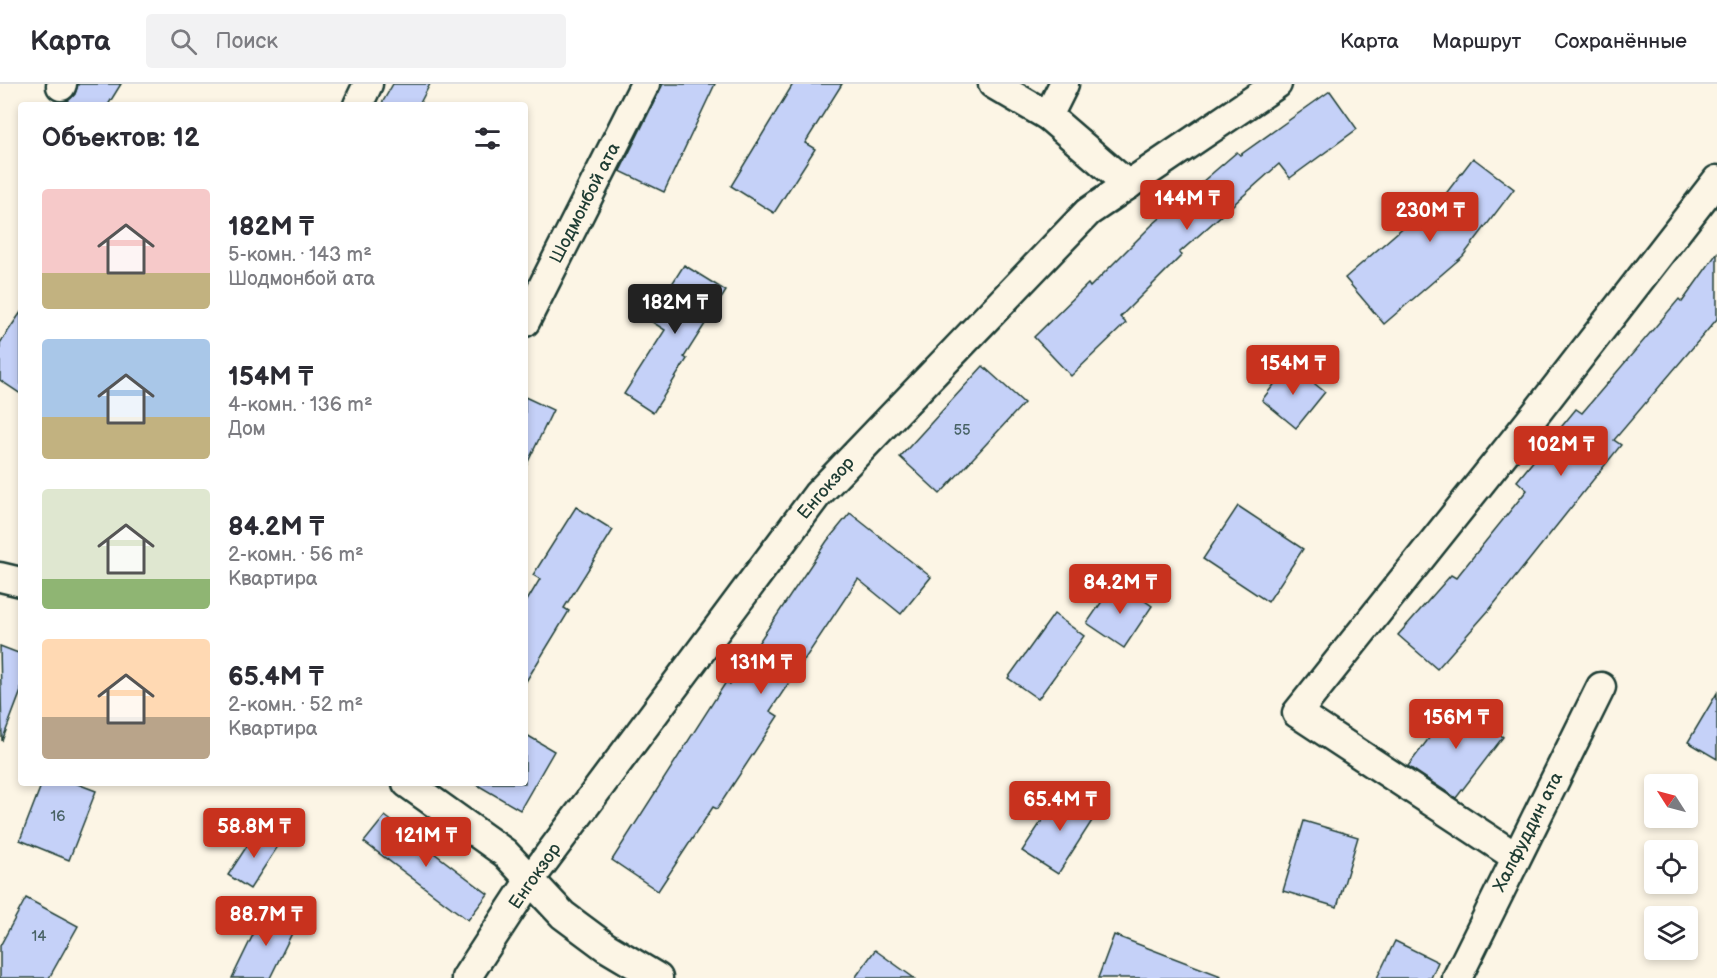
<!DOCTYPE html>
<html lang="ru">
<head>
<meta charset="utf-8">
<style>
  :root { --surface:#fff; --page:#f2f2f3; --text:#2b2b33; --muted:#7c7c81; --line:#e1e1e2; --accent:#c8321e }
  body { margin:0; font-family:"Balsamiq Sans",sans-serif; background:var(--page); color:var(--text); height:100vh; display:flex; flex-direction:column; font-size:22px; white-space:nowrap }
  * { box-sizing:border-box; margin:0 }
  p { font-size:20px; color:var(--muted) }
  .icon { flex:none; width:33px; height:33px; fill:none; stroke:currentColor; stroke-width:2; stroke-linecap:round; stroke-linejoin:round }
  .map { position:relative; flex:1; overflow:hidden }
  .details { position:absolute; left:18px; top:18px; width:510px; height:684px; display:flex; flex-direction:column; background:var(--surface); border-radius:6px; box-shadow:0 3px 9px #0003 }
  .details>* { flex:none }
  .needle { width:39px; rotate:306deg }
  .tools { position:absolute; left:1644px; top:690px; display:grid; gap:12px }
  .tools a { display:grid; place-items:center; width:54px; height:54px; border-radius:6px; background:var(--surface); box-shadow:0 3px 9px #0003; font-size:30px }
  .price { position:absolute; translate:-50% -51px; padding:0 14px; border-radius:6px; background:var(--accent); color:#fff; font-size:20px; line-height:39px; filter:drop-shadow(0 2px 3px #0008) }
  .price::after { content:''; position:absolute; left:50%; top:36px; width:18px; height:14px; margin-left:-9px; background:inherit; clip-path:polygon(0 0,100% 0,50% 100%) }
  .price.current { background:#222; color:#fff }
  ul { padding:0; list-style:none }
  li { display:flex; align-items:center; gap:18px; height:150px; padding:0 24px }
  li span { display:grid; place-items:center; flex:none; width:168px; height:120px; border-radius:6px; color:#555 }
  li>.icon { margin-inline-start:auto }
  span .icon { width:72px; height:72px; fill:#fffc; stroke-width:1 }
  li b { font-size:26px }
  h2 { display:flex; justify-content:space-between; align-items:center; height:72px; padding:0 24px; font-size:26px }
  header { display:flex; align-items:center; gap:36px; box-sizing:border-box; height:84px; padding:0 30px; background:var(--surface); border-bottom:2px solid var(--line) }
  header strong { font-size:28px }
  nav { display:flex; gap:33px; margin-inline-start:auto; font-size:21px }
  .search { width:420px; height:54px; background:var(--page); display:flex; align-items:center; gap:15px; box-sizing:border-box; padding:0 21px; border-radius:6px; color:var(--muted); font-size:22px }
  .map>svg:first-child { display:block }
</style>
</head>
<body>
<header>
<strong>Карта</strong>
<div class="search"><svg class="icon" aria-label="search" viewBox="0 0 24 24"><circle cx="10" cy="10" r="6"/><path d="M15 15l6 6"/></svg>Поиск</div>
<nav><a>Карта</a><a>Маршрут</a><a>Сохранённые</a></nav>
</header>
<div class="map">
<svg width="1717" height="894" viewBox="0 0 1717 894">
  <rect width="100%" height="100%" fill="#fcf5e5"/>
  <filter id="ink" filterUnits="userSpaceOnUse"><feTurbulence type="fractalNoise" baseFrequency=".0167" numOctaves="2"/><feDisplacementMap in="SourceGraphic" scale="12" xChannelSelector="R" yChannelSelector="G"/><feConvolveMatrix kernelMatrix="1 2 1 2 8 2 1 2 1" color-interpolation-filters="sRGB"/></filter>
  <g filter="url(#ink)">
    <g fill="#c5d1f8" stroke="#1f3d34" stroke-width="1.5">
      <path d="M78,0H121L108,21H64L75,10Z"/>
      <path d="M393,0H430L419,21H381Z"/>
      <path d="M663,0H715L664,108L620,87Z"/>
      <path d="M793,0H842L805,59L815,65L774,129L731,102Z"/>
      <path d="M1330,7L1357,45L1290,94L1279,80L1179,169L1182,171L1120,233L1126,239L1071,292L1034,253L1088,200L1090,203L1152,141L1237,68L1240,71Z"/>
      <path d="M1473,74L1514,105L1463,172L1384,240L1345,194L1415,133L1422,141Z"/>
      <path d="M1717,169V235L1614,356L1621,361L1490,525L1437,585L1398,551L1451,491L1456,494L1527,406L1517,397L1576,325L1582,329L1679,215L1682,218Z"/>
      <path d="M684,181L726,207L684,273L687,275L653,329L624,310L665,246L649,236Z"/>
      <path d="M21,228V310L0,296V259Z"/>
      <path d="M1290,280L1325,308L1296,344L1262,316Z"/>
      <path d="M983,282L1024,319L940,410L900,373Z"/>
      <path d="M525,313L553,326L525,384Z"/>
      <path d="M1238,422L1303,465L1268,518L1203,475Z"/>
      <path d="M576,423L613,446L564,524L569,527L525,599V520L540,495L533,491Z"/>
      <path d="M850,429L931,493L901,530L858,495L770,627L778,632L717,725L713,723L658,807L612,776L726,598L730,601L827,457Z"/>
      <path d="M1116,497L1152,522L1124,564L1087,539Z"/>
      <path d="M1054,530L1084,552L1038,615L1008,594Z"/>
      <path d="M0,562L21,570V607L2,657Z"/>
      <path d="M1717,609V675L1688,658Z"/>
      <path d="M1457,617L1503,653L1456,714L1408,682Z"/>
      <path d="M525,650L554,667L520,726L474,699H525Z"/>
      <path d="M42,699H75L96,707L69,776L20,756Z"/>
      <path d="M1062,706L1097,729L1058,790L1022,767Z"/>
      <path d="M385,732L488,810L468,836L364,758Z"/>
      <path d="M1304,737L1358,753L1337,823L1283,807Z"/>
      <path d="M258,745L280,759L250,805L228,791Z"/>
      <path d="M26,814L78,842L49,894H0V862Z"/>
      <path d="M266,824L297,839L270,894H232Z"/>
      <path d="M1114,851L1221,892V894H1098Z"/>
      <path d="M1395,857L1438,878L1431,894H1377Z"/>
      <path d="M875,866L914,894H855Z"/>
    </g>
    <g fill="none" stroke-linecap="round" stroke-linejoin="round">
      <defs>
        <g id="minor">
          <path d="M993,0L1048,32L1128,101"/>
          <path d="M61,2L62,0"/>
          <path d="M358,21L368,0"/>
          <path d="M1048,32L1064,0"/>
          <path d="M525,238L645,0"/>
          <path d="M0,493L21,498"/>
          <path d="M407,699L505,769L563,831L606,863L658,894"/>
          <path d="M1516,773L1297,629L1537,328L1717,96"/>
          <path d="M466,894L530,796L817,411L1088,128L1277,0"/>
          <path d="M1457,894L1601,603"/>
        </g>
      </defs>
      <use href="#minor" stroke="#1f3d34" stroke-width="33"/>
      <use href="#minor" stroke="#fcf5e5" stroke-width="28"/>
    </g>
  </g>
  <g text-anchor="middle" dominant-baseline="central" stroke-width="5" stroke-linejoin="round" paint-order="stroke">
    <g font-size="15" fill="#486265">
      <text x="962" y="346">55</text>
      <text x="58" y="732">16</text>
      <text x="39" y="852">14</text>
    </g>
    <g font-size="18" fill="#1f3d34" stroke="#fcf5e5">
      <text transform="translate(585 119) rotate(-63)">Шодмонбой ата</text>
      <text transform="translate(826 404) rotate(-49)">Енгокзор</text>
      <text transform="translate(1528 748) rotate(-63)">Халфуддин ата</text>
      <text transform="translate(535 792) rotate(-55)">Енгокзор</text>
    </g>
  </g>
</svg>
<div class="tools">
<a><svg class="needle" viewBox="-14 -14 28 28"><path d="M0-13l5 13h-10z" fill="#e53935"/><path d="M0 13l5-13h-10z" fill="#7c7c81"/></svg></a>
<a><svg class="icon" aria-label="locate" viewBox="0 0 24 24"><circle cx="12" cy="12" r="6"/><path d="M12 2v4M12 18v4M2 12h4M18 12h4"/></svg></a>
<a><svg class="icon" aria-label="layers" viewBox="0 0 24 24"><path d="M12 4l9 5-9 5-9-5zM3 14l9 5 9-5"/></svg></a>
</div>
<b class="price" style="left:1187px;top:147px">144M ₸</b>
<b class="price" style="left:1430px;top:159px">230M ₸</b>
<b class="price current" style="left:675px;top:251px">182M ₸</b>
<b class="price" style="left:1293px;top:312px">154M ₸</b>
<b class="price" style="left:1561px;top:393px">102M ₸</b>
<b class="price" style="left:1120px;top:531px">84.2M ₸</b>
<b class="price" style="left:761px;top:611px">131M ₸</b>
<b class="price" style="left:1456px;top:666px">156M ₸</b>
<b class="price" style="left:1060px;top:748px">65.4M ₸</b>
<b class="price" style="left:254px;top:775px">58.8M ₸</b>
<b class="price" style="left:426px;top:784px">121M ₸</b>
<b class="price" style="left:266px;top:863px">88.7M ₸</b>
<section class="details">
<h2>Объектов: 12<svg class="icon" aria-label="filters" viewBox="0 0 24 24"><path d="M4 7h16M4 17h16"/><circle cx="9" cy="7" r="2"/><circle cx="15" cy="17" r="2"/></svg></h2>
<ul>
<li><span style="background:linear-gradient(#f6c9c9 70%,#c2b280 0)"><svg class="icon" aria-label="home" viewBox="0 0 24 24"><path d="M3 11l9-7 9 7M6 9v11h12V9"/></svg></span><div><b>182M ₸</b><p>5-комн. · 143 m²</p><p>Шодмонбой ата</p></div></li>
<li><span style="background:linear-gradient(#a9c7e8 65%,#c2b280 0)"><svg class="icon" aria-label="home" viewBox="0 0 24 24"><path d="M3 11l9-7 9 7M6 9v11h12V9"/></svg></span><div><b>154M ₸</b><p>4-комн. · 136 m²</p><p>Дом</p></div></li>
<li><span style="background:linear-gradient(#dfe7d0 75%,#8fb573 0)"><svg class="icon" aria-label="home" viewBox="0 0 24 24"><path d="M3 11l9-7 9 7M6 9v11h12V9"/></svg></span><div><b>84.2M ₸</b><p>2-комн. · 56 m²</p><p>Квартира</p></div></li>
<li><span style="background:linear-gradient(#ffd9b3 65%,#b9a48a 0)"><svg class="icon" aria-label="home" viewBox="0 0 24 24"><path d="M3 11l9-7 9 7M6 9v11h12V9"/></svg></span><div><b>65.4M ₸</b><p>2-комн. · 52 m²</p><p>Квартира</p></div></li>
</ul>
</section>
</div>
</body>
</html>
